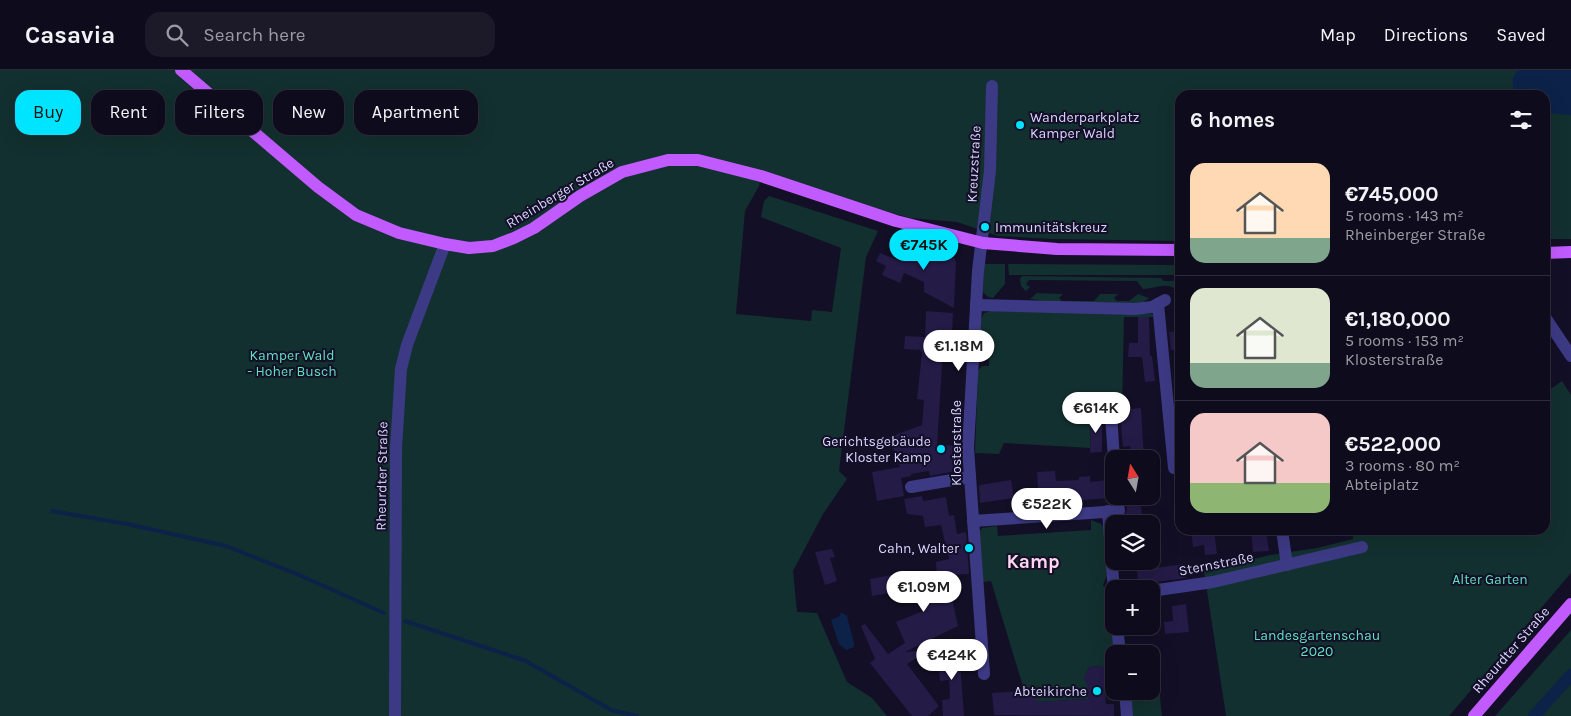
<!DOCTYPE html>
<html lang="en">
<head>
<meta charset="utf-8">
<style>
  :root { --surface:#0e0b1c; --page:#1c1929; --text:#f1f3f6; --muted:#9b9ba3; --line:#2e2b3b; --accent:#00e5ff }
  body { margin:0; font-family:Karla,sans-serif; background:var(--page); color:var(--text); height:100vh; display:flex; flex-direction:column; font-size:19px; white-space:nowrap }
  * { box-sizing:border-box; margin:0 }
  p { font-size:16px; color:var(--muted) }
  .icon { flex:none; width:28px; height:28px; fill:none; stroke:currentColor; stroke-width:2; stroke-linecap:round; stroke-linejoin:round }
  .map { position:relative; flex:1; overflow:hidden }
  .panel { position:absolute; left:1175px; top:20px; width:375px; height:445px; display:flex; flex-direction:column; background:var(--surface); border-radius:15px; box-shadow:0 5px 20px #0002,0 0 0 1px var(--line) }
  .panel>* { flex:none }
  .hud { position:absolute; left:15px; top:20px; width:475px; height:45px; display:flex; gap:10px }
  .needle { width:32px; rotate:349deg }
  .controls { position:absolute; left:1105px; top:380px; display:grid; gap:10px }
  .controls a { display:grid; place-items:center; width:55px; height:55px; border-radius:10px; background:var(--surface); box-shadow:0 5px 20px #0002,0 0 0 1px var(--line); font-size:25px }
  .price { position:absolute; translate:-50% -42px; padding:0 11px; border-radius:18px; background:#fff; color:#222; font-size:16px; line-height:32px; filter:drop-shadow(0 1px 2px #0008) }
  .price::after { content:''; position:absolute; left:50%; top:30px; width:15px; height:11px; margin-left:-8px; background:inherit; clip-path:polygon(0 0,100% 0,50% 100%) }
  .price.on { background:var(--accent); color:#111 }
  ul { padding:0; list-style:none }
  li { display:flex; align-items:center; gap:15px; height:125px; padding:0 15px }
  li+li { border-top:1px solid var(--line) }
  li span { display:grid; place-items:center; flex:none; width:140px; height:100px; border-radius:15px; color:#555 }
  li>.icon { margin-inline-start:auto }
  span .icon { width:60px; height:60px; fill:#fffc; stroke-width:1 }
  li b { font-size:21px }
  h2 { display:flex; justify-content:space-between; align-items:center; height:60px; padding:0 15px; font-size:21px }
  .pill { padding:0 18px; border-radius:15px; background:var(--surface); box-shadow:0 5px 20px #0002,0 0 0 1px var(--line); font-size:18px; line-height:45px }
  .pill.on { background:var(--accent); color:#111 }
  header { display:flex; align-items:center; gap:30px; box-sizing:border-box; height:70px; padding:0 25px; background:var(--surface); border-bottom:1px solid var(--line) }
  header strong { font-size:24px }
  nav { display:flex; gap:28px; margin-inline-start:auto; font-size:18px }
  .search { width:350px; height:45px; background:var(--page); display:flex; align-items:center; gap:12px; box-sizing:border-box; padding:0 18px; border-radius:15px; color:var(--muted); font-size:19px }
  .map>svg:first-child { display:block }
</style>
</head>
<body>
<header>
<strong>Casavia</strong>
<div class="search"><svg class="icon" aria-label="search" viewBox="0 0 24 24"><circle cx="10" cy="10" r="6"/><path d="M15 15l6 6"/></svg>Search here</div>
<nav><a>Map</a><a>Directions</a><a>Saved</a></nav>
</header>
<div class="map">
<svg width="1571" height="646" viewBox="0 0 1571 646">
  <rect width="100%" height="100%" fill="#130f26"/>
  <g fill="#12302f">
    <path d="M0,0H1571V169H1545V25H1180V171L1052,169L998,166L957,152L910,148L761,106L759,116L745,141L736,244L811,251L812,240L832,242L841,178L761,147L764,131L769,126L878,161L866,187L839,401L847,409L823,444L793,501L797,542L817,543L847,612L872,628L887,646H0Z"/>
    <path d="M984,194H1005V214L993,228L988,227L983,222Z"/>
    <path d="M1008,194L1180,195V205H1009Z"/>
    <path d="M1022,206L1161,208L1164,211H1180V224C1170,210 1158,218 1143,219L1137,211L1029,210L1026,214L1030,217L1026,221L1021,216L1020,209Z"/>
    <path d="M1037,223L1063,224L1059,228L1062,231H1094L1100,224H1118L1114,228L1117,231H1129L1138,224L1149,228L1141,234L1053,232L1030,229Z"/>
    <path d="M991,241L1153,244V247H1124L1122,340L1091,342L1090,378L1004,373L999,384L975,383L978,301L982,296H989V281H979L981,249L984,243Z"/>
    <path d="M1562,311L1571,325V503L1449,646H1226L1204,501L1270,485L1317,478L1353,469V460H1545V323Z"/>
    <path d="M1091,450L1101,454L1104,458L1108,503L1103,515L1110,525L1117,584H1114V600L1106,601L1102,596L1089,597L1084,608L1090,619L1088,629L1037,632V623H1025L991,511L983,512L979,462L982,458L997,456L998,466L1091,460Z"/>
    <path d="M1571,560V646H1495Z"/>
    <path d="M1159,617L1162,646H1127L1131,621H1151V618Z"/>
  </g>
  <g fill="#0c2248">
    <path d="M1518,0H1571V45L1545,43V25H1516C1512,15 1510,9 1518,0Z"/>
    <path d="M841,542L847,546L854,573V577L846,580L839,574L831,550L840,546Z"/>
  </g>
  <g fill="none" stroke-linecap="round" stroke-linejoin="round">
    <g stroke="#0c2248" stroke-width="4">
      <path d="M52,441L127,454L226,476L297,504L384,543"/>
      <path d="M405,551L526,591L611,640L637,646"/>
    </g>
    <path stroke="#0c2248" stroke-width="12" d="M1534,646L1571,605"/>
  </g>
  <g fill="#241b47">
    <path d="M907,172L954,188L956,192L954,238L924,222V212L904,203L900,213L882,205L886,196L876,191L880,183L900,191Z"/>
    <path d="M926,241L953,243L952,264L944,263L937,376L960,375L961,400L930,406L929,401L911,404V406L901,408L904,426L877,431L872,402L900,397L889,367L922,355L924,330L917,329L922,283L920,280L904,279L905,266L925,267Z"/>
    <path d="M1138,247H1149L1150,286H1152L1155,311L1145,312L1142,287H1128L1129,273H1138Z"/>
    <path d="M1180,261V279L1171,280L1169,262Z"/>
    <path d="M1141,338L1144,389H1131L1130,376L1123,377L1120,346L1130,345V339Z"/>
    <path d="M1091,344H1102V382L1090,383Z"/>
    <path d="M1055,401L1056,411L1079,410V407L1090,406V412L1107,410L1109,428L1057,432L1058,437L1039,438L1037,402Z"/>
    <path d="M1011,410L1014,428L980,433L979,415Z"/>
    <path d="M922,426L923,431L946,427L949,446L954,445L957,464L966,462L969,504L947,505L958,556L905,582L929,580L907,594L939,636L928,646H912L870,593L875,589L861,556L865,554L888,584L905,573L896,552L923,541L920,522L934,519L933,506H937L936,492L949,489L941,455L925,457L923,446L907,444L904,429Z"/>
    <path d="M1125,426H1140L1143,454H1125L1124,447L1127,440Z"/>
    <path d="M1191,460H1214L1217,484L1205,485L1204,475L1193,477Z"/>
    <path d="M1251,460H1266L1269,481L1253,482Z"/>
    <path d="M832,479L835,487L830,488L837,511L825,515L815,482Z"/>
    <path d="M1136,491H1147L1148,499L1184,494L1186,508L1150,513L1143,518L1139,519Z"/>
    <path d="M897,504L900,521L872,526L870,509Z"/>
    <path d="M1186,534L1189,562L1165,564L1164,552L1173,551L1172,536Z"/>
    <path d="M959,578L964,646H943L942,630L950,629L949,610L940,611L937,580Z"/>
    <path d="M1102,596L1109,606L1104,617L1106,634H1114V646L994,645L992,623L1020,621V625L1037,623V632L1088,629L1087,614L1084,608L1089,597Z"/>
  </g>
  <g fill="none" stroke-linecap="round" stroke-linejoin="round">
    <g stroke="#3d3a85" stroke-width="12">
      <path d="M1158,234L1174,398"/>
      <path d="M976,235L1135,239L1152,237L1165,230"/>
      <path d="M1545,247L1571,286"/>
      <path d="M1111,345L1114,389"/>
      <path d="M911,417L970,407"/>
      <path d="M1108,441L1114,523"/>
      <path d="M973,451L1119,441L1117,426"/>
      <path d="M1282,460L1287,495"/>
      <path d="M1151,521L1213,512L1362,477"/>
      <path d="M1117,556L1120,584"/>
      <path d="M984,604L968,378L978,201L990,101L992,16"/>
      <path d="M1125,621L1127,646"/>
      <path d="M395,646L396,378L401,299L407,275L445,174"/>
    </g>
    <g stroke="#c25bff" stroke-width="12">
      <path d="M181,0L318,117L356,145L399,163L445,174L469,178L493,176L514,168L534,158L580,126L622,102L668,90H698L761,106L896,151L983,173L1057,179L1180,180"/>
      <path d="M1545,183L1571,182"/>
      <path d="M1474,646L1571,534"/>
    </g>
  </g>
  <g fill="#00e5ff" stroke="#130f26" stroke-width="2">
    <circle cx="1020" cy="55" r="5"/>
    <circle cx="985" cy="157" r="5"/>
    <circle cx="941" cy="379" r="5"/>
    <circle cx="969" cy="478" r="5"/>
    <circle cx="1097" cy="621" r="5"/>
  </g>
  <g text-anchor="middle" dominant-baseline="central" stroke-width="4" stroke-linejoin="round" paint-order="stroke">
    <g font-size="14" fill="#d9d4ff" stroke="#130f26" text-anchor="end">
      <text x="1030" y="47" text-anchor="start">Wanderparkplatz<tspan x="1030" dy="16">Kamper Wald</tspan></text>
      <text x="995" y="157" text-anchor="start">Immunitätskreuz</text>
      <text x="931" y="371">Gerichtsgebäude<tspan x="931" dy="16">Kloster Kamp</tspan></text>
      <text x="959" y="478">Cahn, Walter</text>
      <text x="1087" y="621">Abteikirche</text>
    </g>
    <g font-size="14" fill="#d9d4ff" stroke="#130f26">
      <text transform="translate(974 94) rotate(-87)">Kreuzstraße</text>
      <text transform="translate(560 123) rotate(-31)">Rheinberger Straße</text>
      <text transform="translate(956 373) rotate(-90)">Klosterstraße</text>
      <text transform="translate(382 406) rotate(-89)">Rheurdter Straße</text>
      <text transform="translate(1216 494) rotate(-11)">Sternstraße</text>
      <text transform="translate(1511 580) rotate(-49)">Rheurdter Straße</text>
    </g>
    <g font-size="14" fill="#5fe0c0" stroke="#130f26">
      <text x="292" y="285">Kamper Wald<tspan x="292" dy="16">- Hoher Busch</tspan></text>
      <text x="1490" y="509">Alter Garten</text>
      <text x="1317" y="565">Landesgartenschau<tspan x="1317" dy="16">2020</tspan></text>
    </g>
    <g font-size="19" font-weight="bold" fill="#ffd6f0" stroke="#130f26">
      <text x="1033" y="492">Kamp</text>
    </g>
  </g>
</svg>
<div class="controls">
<a><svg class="needle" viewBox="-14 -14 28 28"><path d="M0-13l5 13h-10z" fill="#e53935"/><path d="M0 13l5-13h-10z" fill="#9b9ba3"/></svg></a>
<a><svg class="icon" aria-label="layers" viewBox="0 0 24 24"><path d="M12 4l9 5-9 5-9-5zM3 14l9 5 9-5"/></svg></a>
<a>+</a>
<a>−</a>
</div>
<b class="price on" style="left:924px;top:201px">€745K</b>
<b class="price" style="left:959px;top:302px">€1.18M</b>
<b class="price" style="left:1096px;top:364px">€614K</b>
<b class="price" style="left:1047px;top:460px">€522K</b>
<b class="price" style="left:924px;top:543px">€1.09M</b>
<b class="price" style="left:952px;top:611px">€424K</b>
<div class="hud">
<a class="pill on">Buy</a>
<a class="pill">Rent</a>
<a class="pill">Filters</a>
<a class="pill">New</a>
<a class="pill">Apartment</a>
</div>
<section class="panel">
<h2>6 homes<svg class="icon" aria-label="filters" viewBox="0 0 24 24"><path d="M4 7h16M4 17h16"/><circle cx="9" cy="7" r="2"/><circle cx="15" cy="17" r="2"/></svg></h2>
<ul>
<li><span style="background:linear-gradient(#ffd9b3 75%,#7fa58c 0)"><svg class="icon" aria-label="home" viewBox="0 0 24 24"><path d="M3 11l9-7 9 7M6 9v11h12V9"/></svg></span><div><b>€745,000</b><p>5 rooms · 143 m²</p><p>Rheinberger Straße</p></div></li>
<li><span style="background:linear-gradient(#dfe7d0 75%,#7fa58c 0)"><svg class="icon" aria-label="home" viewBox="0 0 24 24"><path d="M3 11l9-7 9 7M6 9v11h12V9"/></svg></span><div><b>€1,180,000</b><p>5 rooms · 153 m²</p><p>Klosterstraße</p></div></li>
<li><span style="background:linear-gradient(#f6c9c9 70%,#8fb573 0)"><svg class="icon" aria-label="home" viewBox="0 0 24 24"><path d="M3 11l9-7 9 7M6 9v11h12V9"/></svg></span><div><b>€522,000</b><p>3 rooms · 80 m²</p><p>Abteiplatz</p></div></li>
</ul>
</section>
</div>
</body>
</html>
